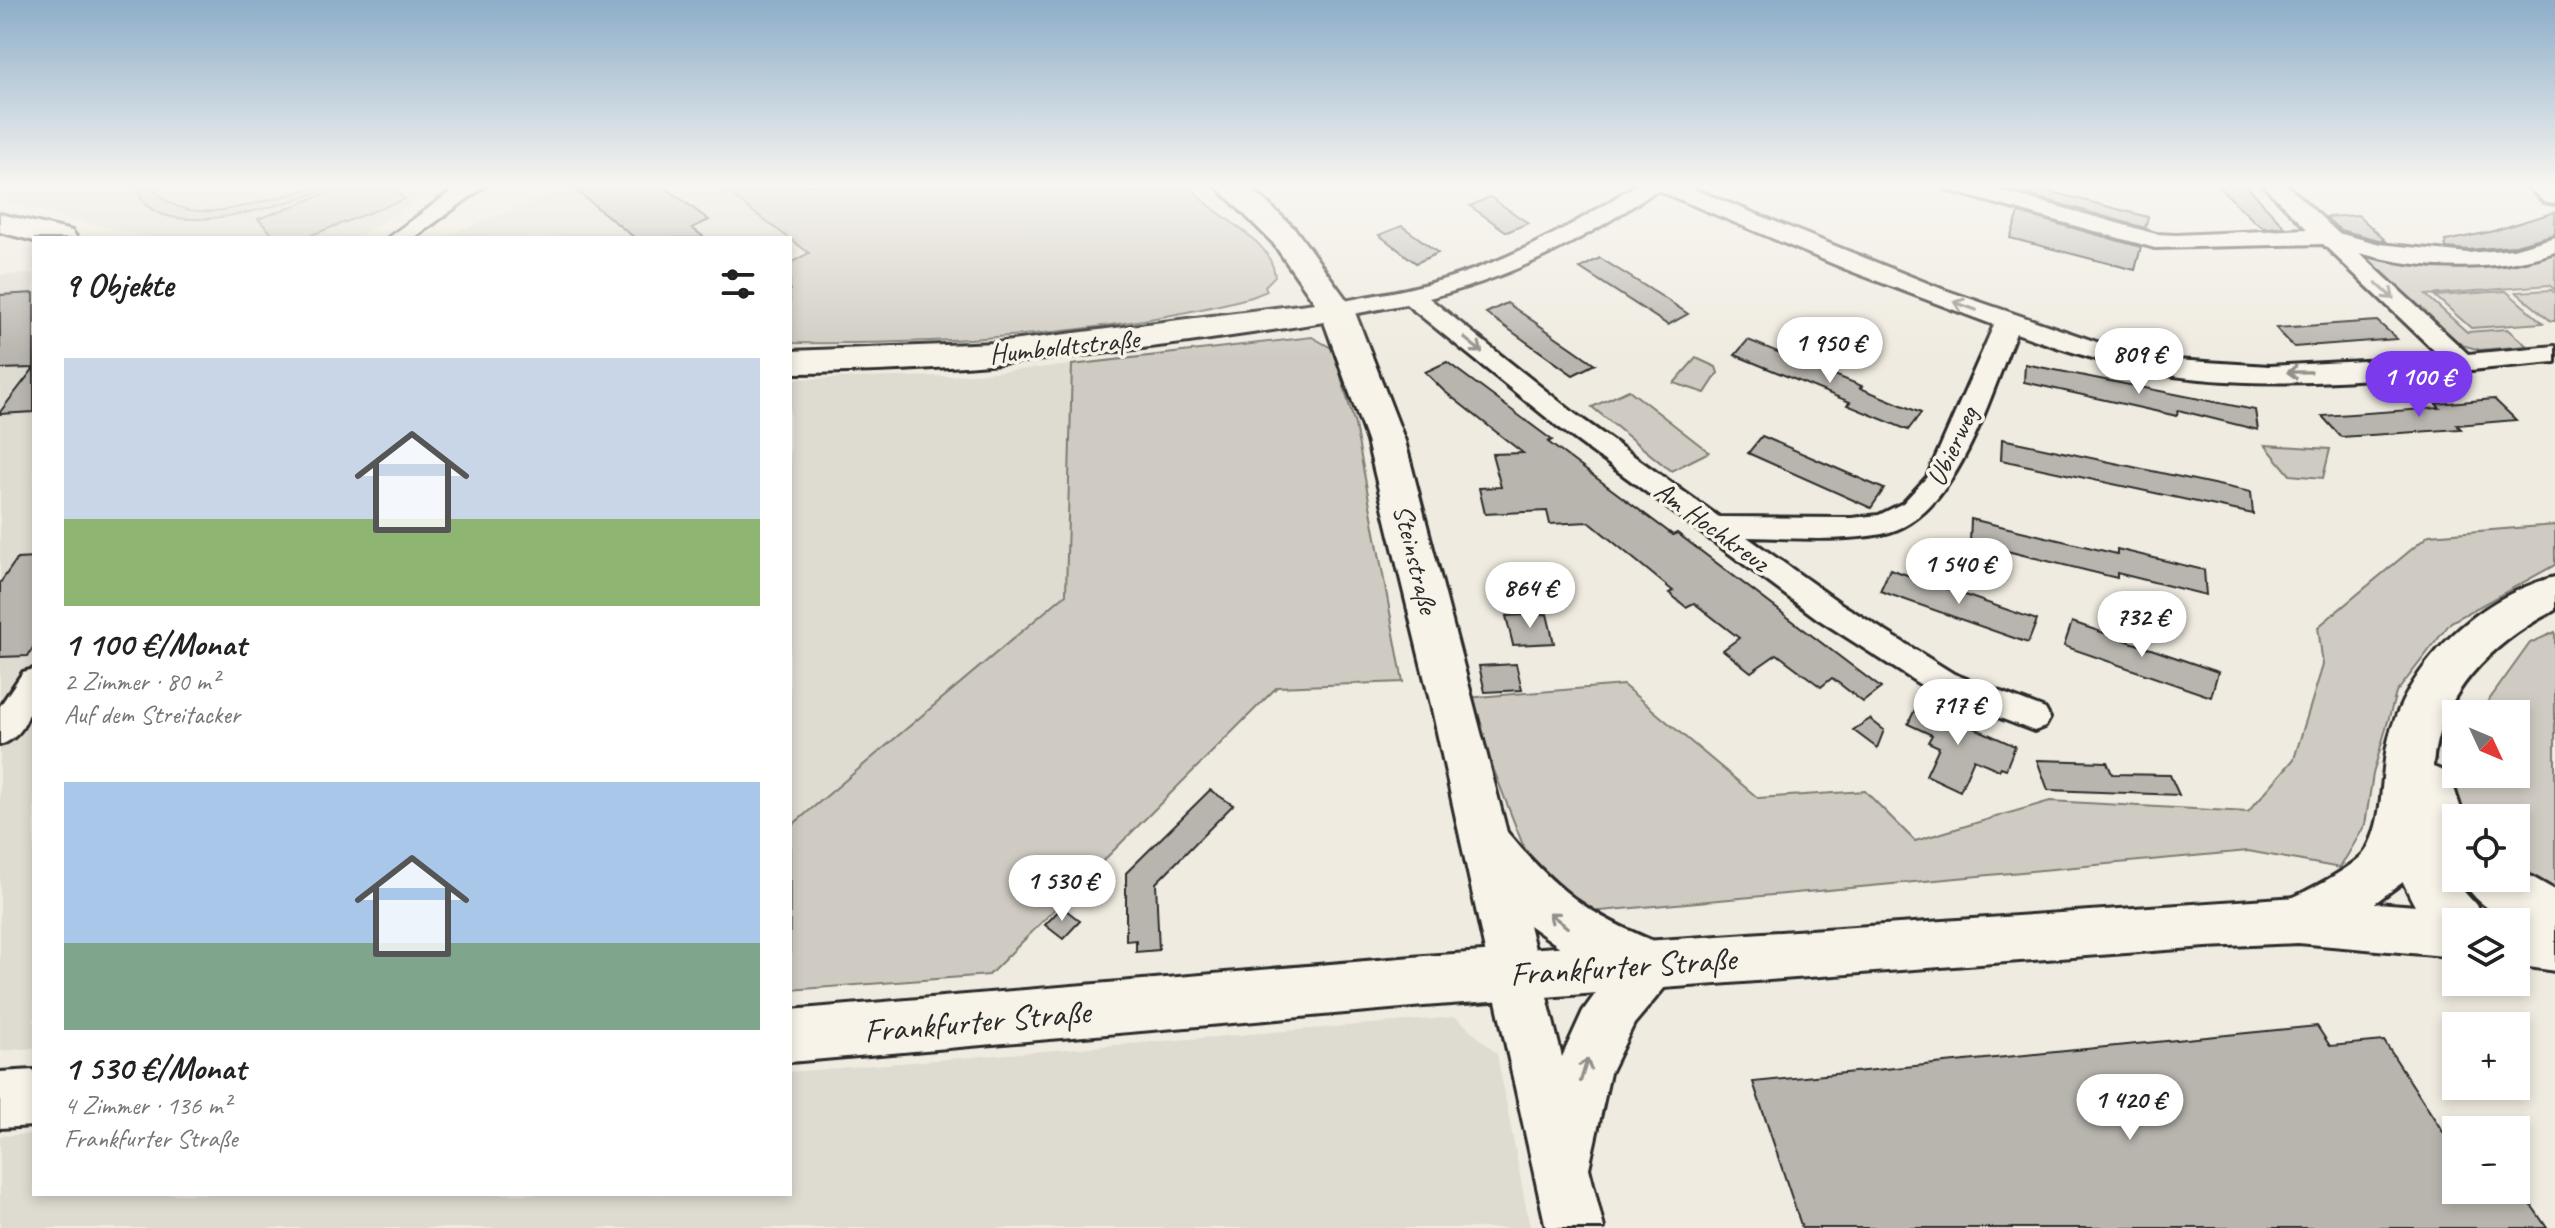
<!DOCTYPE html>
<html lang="de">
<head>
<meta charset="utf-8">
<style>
  :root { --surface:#fff; --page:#f6f6f6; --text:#222; --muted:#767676; --accent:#7c3aed }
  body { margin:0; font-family:Caveat,sans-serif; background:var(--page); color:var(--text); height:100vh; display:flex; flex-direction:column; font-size:30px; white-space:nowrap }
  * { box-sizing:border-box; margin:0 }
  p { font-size:26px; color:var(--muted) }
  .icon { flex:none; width:44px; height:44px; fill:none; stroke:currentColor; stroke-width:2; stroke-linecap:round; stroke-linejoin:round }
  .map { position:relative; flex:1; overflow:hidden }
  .sheet { position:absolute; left:32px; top:236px; width:760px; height:960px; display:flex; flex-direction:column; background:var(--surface); border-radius:0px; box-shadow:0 4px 12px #0003 }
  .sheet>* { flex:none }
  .needle { width:52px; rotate:134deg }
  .controls { position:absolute; left:2442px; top:700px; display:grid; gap:16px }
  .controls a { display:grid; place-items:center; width:88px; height:88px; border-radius:0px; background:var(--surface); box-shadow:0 4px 12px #0003; font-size:40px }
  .price { position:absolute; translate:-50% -68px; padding:0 18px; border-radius:28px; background:#fff; color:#222; font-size:26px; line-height:52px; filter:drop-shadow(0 2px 4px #0008) }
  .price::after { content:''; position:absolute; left:50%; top:48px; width:24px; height:18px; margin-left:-12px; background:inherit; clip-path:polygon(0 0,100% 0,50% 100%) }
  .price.selected { background:var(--accent); color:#fff }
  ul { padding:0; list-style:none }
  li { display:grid; align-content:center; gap:16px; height:424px; padding:0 32px }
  li span { display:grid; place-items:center; height:248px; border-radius:0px; color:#555 }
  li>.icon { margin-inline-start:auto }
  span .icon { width:144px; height:144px; fill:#fffc; stroke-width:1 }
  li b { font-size:34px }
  h2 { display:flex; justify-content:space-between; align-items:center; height:96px; padding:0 32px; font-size:34px }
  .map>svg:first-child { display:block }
</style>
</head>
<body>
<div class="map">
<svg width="2555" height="1228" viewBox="0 0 2555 1228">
  <rect width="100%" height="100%" fill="#efebe0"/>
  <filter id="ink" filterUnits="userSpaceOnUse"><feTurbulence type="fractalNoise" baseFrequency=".0125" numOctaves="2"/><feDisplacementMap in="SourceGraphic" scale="16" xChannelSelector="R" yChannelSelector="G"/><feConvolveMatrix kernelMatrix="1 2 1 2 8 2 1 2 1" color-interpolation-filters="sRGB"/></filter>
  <g filter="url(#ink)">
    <g fill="#dedbd1">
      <path d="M0,185H439L358,238H150L0,201Z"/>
      <path d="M549,185H717L788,238L447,236L556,191Z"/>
      <path d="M34,274V1048L0,1051V275Z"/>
      <path d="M1072,365L1066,594L790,827V379L950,376Z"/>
      <path d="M1456,1017L1497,1054L1530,1228H0V1136L34,1134V1194H790V1072Z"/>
    </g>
    <g fill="#cfcbc2" stroke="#7d7b76" stroke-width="2">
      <path d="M137,185H151C189,244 288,185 338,185C302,199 146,254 137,185Z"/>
      <path d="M349,185H390L405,199L304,238H276L258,219Z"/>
      <path d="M717,185H1190C1212,219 1270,234 1275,276L1265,286L1267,291L1252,297C1109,335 938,345 790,343V263L809,253Z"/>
      <path d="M2555,252V290L2549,285L2426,295L2467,332L2507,329L2527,346L2480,350L2455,343L2364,259L2369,256C2430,265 2496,275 2555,252Z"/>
      <path d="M2551,290L2555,293V321H2551L2516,292Z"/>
      <path d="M2506,291L2543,323L2471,328L2435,296Z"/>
      <path d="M1312,337L1333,349L1355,425L1403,682L1277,687L989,975L790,990V827L1066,594L1072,365Z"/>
      <path d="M1696,358L1716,367L1718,373L1705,393L1674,383Z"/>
      <path d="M1629,390L1709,452L1671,471L1592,407Z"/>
      <path d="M2265,445L2330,449L2323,478L2290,475Z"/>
      <path d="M2555,525V565L2451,622L2396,693L2373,774L2365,825L2340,868L2248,851L1590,912L1531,866L1466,698L1623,685L1758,798L1865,791L1915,841L2050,801L2248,812L2294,759L2323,665L2318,627L2429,535Z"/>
      <path d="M1944,550L1972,557L1976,575L1964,581L1924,559Z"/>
      <path d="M2555,632V896L2516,878V818H2463L2460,813L2454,762L2456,759V774H2516V714H2479L2530,643Z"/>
    </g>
    <g fill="#b8b5ae" stroke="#2b2b2b" stroke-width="2">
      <path d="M569,185H662L709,220L692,228L705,238H635Z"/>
      <path d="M2217,185H2246L2285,227L2265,228L2255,222Z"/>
      <path d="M2029,186L2148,217L2145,228L2026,194Z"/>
      <path d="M1490,197L1528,223L1507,232L1470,206Z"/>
      <path d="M2555,212V234L2512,246L2468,250L2446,248L2445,241L2490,232Z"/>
      <path d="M2019,213L2141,247L2135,270L2010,238Z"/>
      <path d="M2358,215L2387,242L2340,230L2325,217Z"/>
      <path d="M1402,226L1420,239L1438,253L1416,263L1379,235Z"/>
      <path d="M1600,258L1669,301L1688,314L1668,325L1580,268Z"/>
      <path d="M34,293V368L0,369V295Z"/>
      <path d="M1507,303L1575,350L1595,364L1573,375L1486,313Z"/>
      <path d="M2377,321L2397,339L2294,347L2276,328Z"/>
      <path d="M1748,340L1862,386L1860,388L1921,413L1908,430L1847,405L1850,402L1735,355Z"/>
      <path d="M1447,362L1552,440L1548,442L1673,535L1677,533L1881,688L1863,702L1832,678L1821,687L1777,654L1751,672L1723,650L1739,638L1694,603L1686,607L1669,593L1673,591L1589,522L1550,524L1547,511L1485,514L1479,488L1501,487L1492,454L1523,453L1444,391L1425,372Z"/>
      <path d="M2025,364L2255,410L2258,430L2178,410L2177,416L2024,382Z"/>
      <path d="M34,368V412L0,414V412Z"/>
      <path d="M2494,399L2516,420L2457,425L2461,429L2341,437L2322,416L2440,408L2436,404Z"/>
      <path d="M1762,436L1822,462L1884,489L1871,508L1748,453Z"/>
      <path d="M2002,439L2251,492L2253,514L2001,460Z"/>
      <path d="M1971,519L2117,554V549L2204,570L2206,595L2117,573V578L1970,542Z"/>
      <path d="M34,558V646L28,656L0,657V583L17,559Z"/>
      <path d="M1890,569L2037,620L2028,643L1880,591Z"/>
      <path d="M1547,614L1554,643L1513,645L1506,616Z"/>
      <path d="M2072,622L2218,672L2211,697L2064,646Z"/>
      <path d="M1516,664L1522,690L1485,692L1479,666Z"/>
      <path d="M1918,703L2015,746L2006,769L2001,767L1999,770L1974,759L1960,791L1926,775L1939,747L1928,742L1932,735L1908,724Z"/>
      <path d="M1870,719L1884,730L1877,748L1853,730Z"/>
      <path d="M2037,760L2107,762L2112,774L2170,775L2179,795L2048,790Z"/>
      <path d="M1210,790L1233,805L1156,883L1159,950L1136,952V940L1126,941V873Z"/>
      <path d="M1062,907L1080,921L1063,939L1045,925Z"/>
      <path d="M2317,1026L2330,1046L2384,1041L2443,1132L2456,1131V1190H2521L2547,1228H1802L1753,1082Z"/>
    </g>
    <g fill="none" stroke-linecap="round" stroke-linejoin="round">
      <defs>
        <g id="street">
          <path d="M460,185H486L414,238H388Z"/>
          <path d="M1635,185H1684L1942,289L2123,351L2175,360L2269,366L2441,357L2323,244L2155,248L1947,190L1944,185H1981L2156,234L2176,235L2307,229L2263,185H2287L2338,233L2380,244L2468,253L2513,249L2555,237V252C2492,273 2423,270 2359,253L2468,354L2555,346V362C2429,373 2300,393 2174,376C2119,368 2067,351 2016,333C1989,396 1957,520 1882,534C1839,542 1792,538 1747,537L1840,603L1954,674L2045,709L2050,718L2045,727L2034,731L1932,692L1818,619L1557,426L1406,304L1337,317L1325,310L1328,305C1358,297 1389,294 1419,286C1498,267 1568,230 1635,185ZM1657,190L1848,270L1994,325L1927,477L1903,503L1879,515L1852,518L1719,517L1575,414L1429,298C1513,277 1586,239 1657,190Z"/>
          <path d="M34,669C34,697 32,734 0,745V706L23,672Z"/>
        </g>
        <g id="secondary">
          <path d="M1215,185H1248L1295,229L1354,310L1405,441L1507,832C1561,896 1593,918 1671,948L1679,964L1671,980L1634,1024L1610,1073L1589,1168L1604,1228H1546L1431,705L1367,441L1324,322C1147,350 970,372 790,373V351L996,343L1315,303L1273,243ZM1529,925L1561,948L1611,972L1583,1011L1562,1057Z"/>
          <path d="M2526,185H2555V204L2544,202Z"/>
          <path d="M0,214L72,231L77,238H34V241L0,232Z"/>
        </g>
        <g id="primary">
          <path d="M2298,897L2456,909L2475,916L2477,922H2456V957L2298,943L2206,947L1424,1006L790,1062V1010L1424,956Z"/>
          <path d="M2516,917L2555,923V971L2516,965V922H2503Z"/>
          <path d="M34,1070V1126L0,1128V1072Z"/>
        </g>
        <path id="highway" d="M2555,577V610C2493,642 2438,694 2433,767L2449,773L2464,818H2456V878H2516V868L2555,890V938C2525,927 2480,913 2465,883L2458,885L2476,905L2483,922H2456V945C2427,934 2416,909 2403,882L2349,922L2298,943L2279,936L2272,920L2279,904C2299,895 2357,867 2367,849C2385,816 2380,777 2388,742C2406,665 2479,596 2555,577Z"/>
      </defs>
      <use href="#street" stroke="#2b2b2b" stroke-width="6"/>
      <use href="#secondary" stroke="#2b2b2b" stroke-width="6"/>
      <use href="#primary" stroke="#2b2b2b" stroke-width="6"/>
      <use href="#highway" stroke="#2b2b2b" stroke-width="6"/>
      <use href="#street" fill="#f7f3e8" fill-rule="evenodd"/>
      <use href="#secondary" fill="#f7f3e8" fill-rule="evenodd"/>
      <use href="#primary" fill="#f7f3e8" fill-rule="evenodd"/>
      <use href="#highway" fill="#f7f3e8" fill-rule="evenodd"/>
    </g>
    <defs><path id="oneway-shaft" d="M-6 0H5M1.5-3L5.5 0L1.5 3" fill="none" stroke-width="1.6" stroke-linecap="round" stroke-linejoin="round" transform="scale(2)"/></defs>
    <g stroke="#918f8a">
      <use href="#oneway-shaft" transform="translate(2385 291) rotate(43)"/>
      <use href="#oneway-shaft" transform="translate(1965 306) rotate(-160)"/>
      <use href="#oneway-shaft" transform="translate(1473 345) rotate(39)"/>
      <use href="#oneway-shaft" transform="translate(2299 372) rotate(179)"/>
      <use href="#oneway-shaft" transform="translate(1558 920) rotate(-141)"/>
      <use href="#oneway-shaft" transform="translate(1584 1070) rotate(-73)"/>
    </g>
  </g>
  <linearGradient id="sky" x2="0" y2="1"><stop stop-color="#8dadc9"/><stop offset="0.52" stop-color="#f8f6f1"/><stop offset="1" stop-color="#f8f6f1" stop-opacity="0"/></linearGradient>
  <rect width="2555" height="357" fill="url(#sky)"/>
  <g text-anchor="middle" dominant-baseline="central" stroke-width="7" stroke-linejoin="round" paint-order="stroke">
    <g font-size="28" fill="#2b2b2b" stroke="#f7f3e8">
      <text transform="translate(1064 346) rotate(-6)">Humboldtstraße</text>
      <text transform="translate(1952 446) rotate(-65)">Ubierweg</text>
      <text transform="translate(1712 526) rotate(36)">Am Hochkreuz</text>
      <text transform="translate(1416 559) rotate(76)">Steinstraße</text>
    </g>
    <g font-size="34" fill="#2b2b2b" stroke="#f7f3e8">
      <text transform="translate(1623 966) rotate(-4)">Frankfurter Straße</text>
      <text transform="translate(977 1021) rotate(-5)">Frankfurter Straße</text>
    </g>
  </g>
</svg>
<div class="controls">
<a><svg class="needle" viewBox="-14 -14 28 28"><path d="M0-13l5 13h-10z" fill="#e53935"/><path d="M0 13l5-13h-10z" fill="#767676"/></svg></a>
<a><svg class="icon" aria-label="locate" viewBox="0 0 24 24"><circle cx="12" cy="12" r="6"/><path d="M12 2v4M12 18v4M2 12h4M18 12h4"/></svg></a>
<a><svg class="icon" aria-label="layers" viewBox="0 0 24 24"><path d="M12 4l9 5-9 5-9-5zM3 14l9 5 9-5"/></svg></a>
<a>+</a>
<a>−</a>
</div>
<b class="price" style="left:1830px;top:385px">1 950 €</b>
<b class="price" style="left:2139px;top:396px">809 €</b>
<b class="price selected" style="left:2419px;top:419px">1 100 €</b>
<b class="price" style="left:1959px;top:606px">1 540 €</b>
<b class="price" style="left:1530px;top:630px">864 €</b>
<b class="price" style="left:2142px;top:659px">732 €</b>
<b class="price" style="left:1958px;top:747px">717 €</b>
<b class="price" style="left:1062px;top:923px">1 530 €</b>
<b class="price" style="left:2130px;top:1142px">1 420 €</b>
<section class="sheet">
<h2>9 Objekte<svg class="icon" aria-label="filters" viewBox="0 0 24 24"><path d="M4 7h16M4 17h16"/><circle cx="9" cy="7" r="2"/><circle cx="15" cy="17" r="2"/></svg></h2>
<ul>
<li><span style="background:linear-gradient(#c9d6e8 65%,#8fb573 0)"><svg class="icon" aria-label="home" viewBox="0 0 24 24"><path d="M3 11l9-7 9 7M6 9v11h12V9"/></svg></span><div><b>1 100 €/Monat</b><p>2 Zimmer · 80 m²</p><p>Auf dem Streitacker</p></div></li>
<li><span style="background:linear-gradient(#a9c7e8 65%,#7fa58c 0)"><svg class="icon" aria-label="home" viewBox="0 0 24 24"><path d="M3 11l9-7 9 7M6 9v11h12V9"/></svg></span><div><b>1 530 €/Monat</b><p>4 Zimmer · 136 m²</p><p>Frankfurter Straße</p></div></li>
</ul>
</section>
</div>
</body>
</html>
